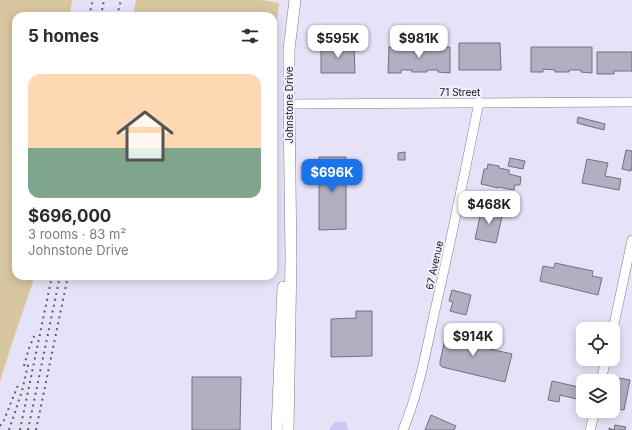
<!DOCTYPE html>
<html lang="en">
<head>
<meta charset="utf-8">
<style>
  :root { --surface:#fff; --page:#f2f2f3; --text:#2b2b33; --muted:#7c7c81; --accent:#1a73e8 }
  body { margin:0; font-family:Inter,sans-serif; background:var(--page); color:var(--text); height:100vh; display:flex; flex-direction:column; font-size:15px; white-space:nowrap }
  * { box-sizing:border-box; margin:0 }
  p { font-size:13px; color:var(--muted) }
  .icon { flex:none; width:22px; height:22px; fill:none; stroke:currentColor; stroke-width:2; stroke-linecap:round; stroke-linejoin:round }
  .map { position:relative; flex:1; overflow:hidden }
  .side { position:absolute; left:12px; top:12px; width:265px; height:268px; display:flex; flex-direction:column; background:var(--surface); border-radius:12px; box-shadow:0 2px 10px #0003 }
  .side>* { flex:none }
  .tools { position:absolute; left:576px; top:322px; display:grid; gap:8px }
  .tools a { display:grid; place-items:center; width:44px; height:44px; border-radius:8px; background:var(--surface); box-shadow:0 2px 10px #0003; font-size:20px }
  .price { position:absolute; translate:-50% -34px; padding:0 9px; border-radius:8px; background:#fff; color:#222; font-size:13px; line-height:26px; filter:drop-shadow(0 1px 2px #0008) }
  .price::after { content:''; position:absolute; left:50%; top:24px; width:12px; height:9px; margin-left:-6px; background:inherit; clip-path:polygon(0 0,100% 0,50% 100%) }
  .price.selected { background:var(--accent); color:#fff }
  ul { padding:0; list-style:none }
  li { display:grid; align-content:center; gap:8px; height:212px; padding:0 16px }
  li span { display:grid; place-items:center; height:124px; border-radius:12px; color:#555 }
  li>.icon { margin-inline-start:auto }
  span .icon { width:72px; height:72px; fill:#fffc; stroke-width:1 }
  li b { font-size:17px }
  h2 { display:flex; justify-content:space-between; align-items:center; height:48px; padding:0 16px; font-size:17px }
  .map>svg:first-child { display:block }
</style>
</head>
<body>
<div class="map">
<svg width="632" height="430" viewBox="0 0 632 430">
  <rect width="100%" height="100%" fill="#e6e2f7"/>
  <g fill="#d7c69f">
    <path d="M0,0H72L70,16H16V276H35L13,340L0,381Z"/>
    <path d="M136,0H262L279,3L273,57V16H133Z"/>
  </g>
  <path fill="#d0c6f3" d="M335,422H346L348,430H329Z"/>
  <g fill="#b3afc3" stroke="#747083">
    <path d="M459,43H500L501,70H459Z"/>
    <path d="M321,45H354L355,73H321Z"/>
    <path d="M389,47H450V73L438,72V70H427V72H412V70H401V73H388Z"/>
    <path d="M531,47H592V73L581,72V70H569V72H555V70L543,69V72H531Z"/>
    <path d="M597,52H632V71H614V74H597Z"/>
    <path d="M578,117L605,124L604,130L577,123Z"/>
    <path d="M626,150L632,151V165L631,171L622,169Z"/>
    <path d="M405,152V160H398V153Z"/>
    <path d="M319,157H346V229L319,230Z"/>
    <path d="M510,158L525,161L523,169L508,166Z"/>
    <path d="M587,159L608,163L605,176L621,179L619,190L582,183Z"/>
    <path d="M488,164L499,166V168L509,170V174L521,177L520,185H515L514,190L498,187V188L481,184L484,169H487Z"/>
    <path d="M482,207L503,212L496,243L475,239Z"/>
    <path d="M555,263L593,271L592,276L602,278L598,295L540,281L543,266L554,268Z"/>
    <path d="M452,290L471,295L466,315L450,311L453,302L449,301Z"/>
    <path d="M356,311H372V356L331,357V319L356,318Z"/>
    <path d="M582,323L590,325V329H583V343L578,342Z"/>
    <path d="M447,329L462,331L463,329L471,331L468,344L512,354L505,382L442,367L440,365V362Z"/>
    <path d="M192,377H241L240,430H192Z"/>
    <path d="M619,378L630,380L624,410L613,408Z"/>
    <path d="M552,381L583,388L581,400L560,395L559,402L548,400Z"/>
    <path d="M431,415L456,426L454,430H425Z"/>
    <path d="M615,425L626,427L625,430H609V428L614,430Z"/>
  </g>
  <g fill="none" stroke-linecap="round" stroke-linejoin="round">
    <defs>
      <g id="minor">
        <path d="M289,104L632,102"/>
        <path d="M613,329L632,240"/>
        <path d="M601,381L606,359"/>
        <path d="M403,430C419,392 426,351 435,310C451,241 465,172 479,102"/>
        <path d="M590,430L595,411"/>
      </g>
      <g id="major">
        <path d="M277,430L283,287"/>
        <path d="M288,430L291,258L289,104V49L295,0"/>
      </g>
    </defs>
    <use href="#minor" stroke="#7f7b8d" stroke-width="10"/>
    <use href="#major" stroke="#7f7b8d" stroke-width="12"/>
    <use href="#minor" stroke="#fff" stroke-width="9"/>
    <use href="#major" stroke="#fff" stroke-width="11"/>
    <g stroke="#625f6b" stroke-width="2" stroke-dasharray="2 4" stroke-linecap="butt">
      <path d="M89,16L93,0"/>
      <path d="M101,16L104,0"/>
      <path d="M117,16L121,0"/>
      <path d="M24,366L29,348L36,332"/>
      <path d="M0,426L4,420L18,385"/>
      <path d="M9,430L22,391L29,361"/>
      <path d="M20,430L52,276"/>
      <path d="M28,430L60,276"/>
      <path d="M36,430L68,276"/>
    </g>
  </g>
  <g text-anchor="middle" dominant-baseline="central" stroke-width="4" stroke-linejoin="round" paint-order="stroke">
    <g font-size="10" fill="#141219" stroke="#f3f0fd">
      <text x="460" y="92">71 Street</text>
      <text transform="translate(289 105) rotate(-90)">Johnstone Drive</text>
      <text transform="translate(434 265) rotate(-78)">67 Avenue</text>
    </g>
  </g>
</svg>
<div class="tools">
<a><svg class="icon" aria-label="locate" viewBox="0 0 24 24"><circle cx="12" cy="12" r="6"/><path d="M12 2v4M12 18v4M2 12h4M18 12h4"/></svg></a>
<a><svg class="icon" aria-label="layers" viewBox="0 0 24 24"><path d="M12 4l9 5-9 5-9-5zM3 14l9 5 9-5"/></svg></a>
</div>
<b class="price" style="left:338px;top:59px">$595K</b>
<b class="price" style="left:419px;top:59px">$981K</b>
<b class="price selected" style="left:332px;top:193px">$696K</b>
<b class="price" style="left:489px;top:225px">$468K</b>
<b class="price" style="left:473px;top:357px">$914K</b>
<section class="side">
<h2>5 homes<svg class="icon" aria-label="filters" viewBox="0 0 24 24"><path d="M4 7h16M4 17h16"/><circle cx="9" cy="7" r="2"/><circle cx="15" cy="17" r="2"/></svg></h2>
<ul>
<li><span style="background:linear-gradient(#ffd9b3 60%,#7fa58c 0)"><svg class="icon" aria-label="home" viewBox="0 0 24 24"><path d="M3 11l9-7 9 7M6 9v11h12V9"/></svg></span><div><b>$696,000</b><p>3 rooms · 83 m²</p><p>Johnstone Drive</p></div></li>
</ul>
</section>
</div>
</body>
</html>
